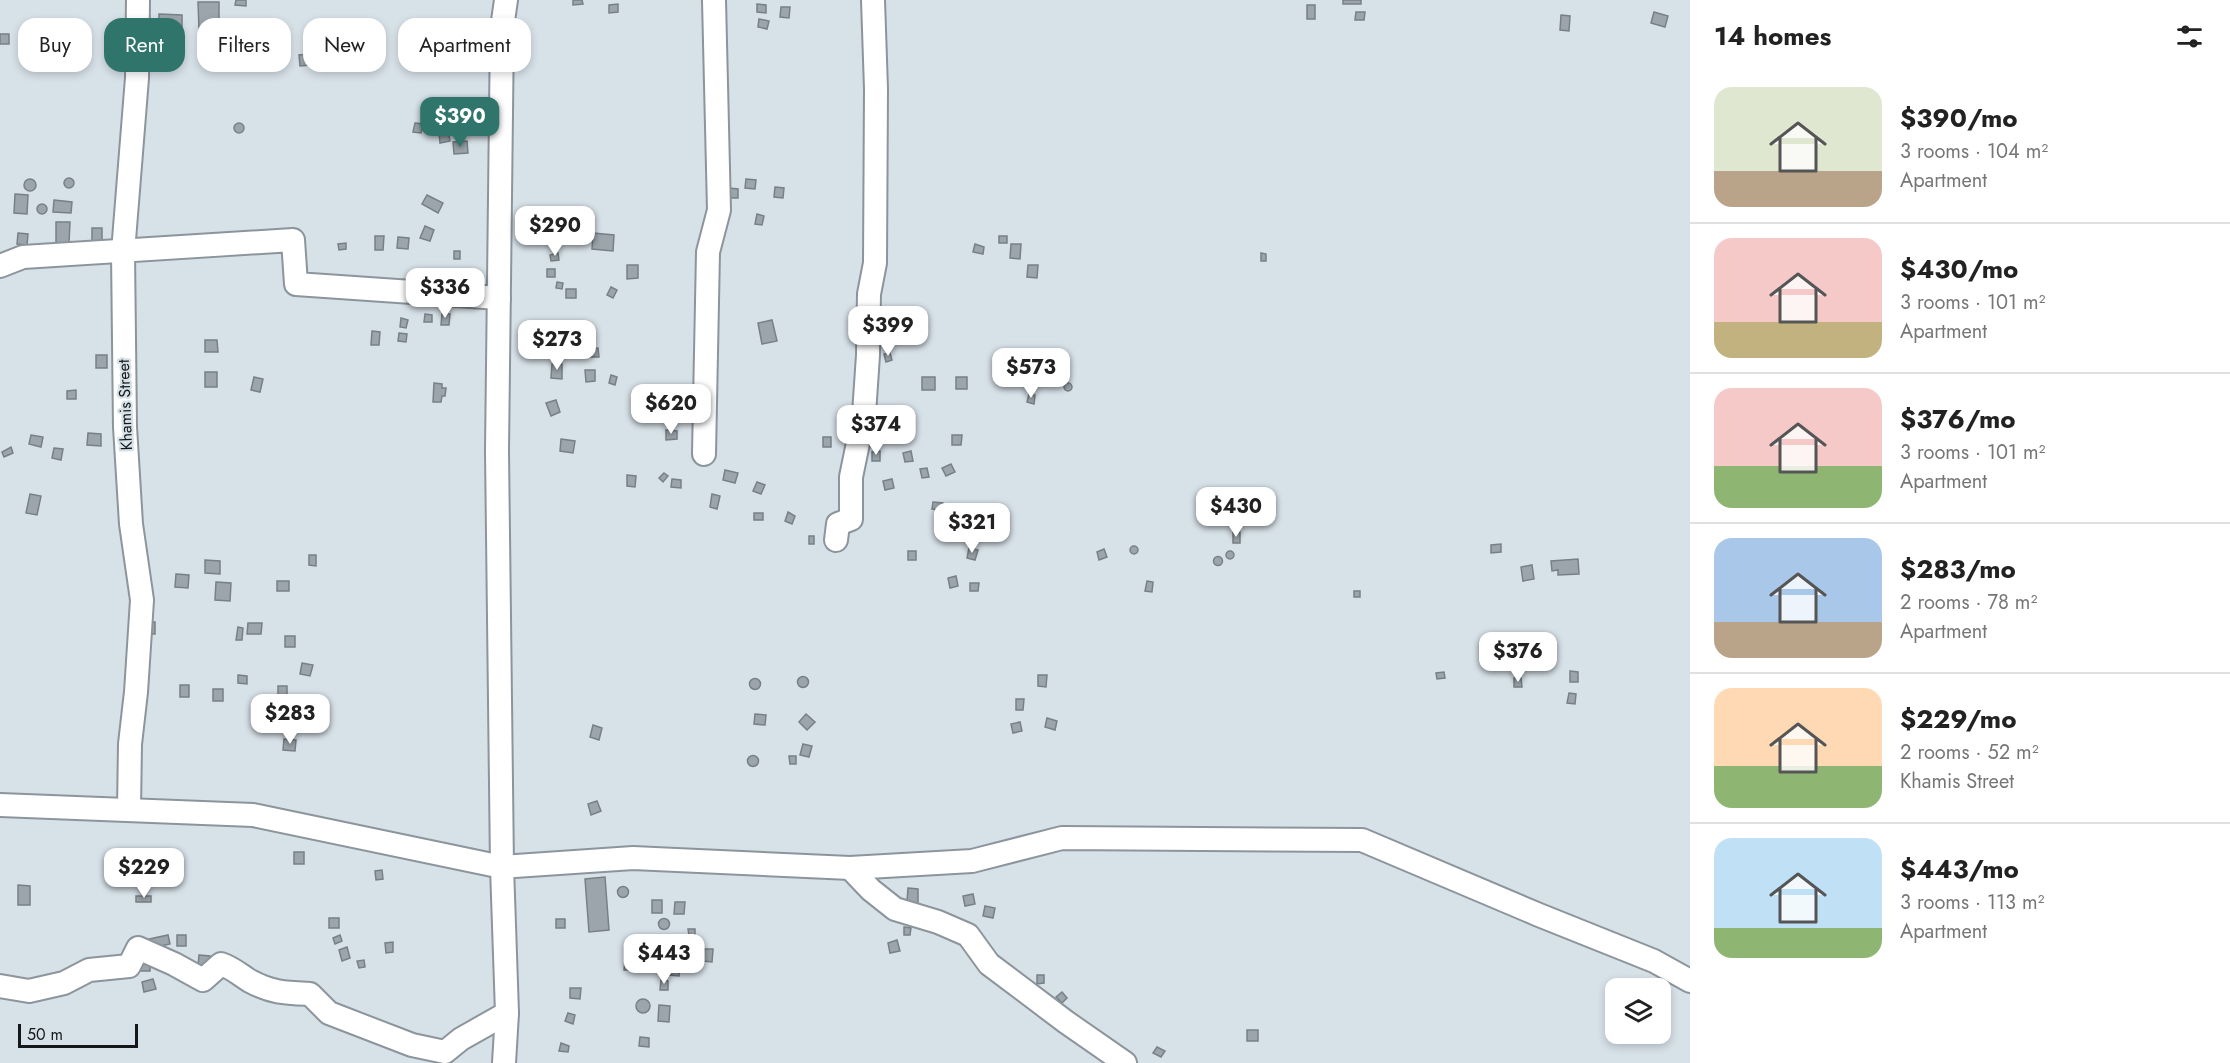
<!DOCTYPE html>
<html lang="en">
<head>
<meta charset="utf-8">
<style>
  :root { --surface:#fff; --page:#f6f6f6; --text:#222; --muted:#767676; --line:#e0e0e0; --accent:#30756b }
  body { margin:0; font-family:Jost,sans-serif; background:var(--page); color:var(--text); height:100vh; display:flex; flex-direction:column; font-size:22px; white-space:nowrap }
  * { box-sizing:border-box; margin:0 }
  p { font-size:20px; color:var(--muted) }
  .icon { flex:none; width:33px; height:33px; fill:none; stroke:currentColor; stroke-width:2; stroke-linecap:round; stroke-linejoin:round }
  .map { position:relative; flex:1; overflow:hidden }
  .panel { display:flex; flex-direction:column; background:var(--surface); width:540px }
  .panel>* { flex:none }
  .banner { position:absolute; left:18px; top:18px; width:570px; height:54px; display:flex; gap:12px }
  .fabs { position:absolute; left:1605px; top:978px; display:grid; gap:12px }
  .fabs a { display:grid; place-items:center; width:66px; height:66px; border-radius:12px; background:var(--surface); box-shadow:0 3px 9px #0003; font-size:30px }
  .scale { position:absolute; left:18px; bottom:15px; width:120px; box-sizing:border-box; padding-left:6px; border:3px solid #14181a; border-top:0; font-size:16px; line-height:21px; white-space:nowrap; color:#14181a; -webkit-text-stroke:4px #d7e1e8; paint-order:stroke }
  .price { position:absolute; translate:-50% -51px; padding:0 14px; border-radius:12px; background:#fff; color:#222; font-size:20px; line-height:39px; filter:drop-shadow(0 2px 3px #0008) }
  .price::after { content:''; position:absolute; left:50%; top:36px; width:18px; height:14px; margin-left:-9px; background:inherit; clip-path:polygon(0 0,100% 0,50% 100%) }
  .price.selected { background:var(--accent); color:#fff }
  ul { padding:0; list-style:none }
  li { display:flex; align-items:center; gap:18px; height:150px; padding:0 24px }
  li+li { border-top:2px solid var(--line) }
  li span { display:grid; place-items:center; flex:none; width:168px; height:120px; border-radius:18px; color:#555 }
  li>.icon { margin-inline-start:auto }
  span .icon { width:72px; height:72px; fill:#fffc; stroke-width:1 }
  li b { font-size:26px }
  h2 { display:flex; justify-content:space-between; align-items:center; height:72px; padding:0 24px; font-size:26px }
  .chip { padding:0 21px; border-radius:18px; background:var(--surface); box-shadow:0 3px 9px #0003; font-size:21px; line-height:54px }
  .chip.selected { background:var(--accent); color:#fff }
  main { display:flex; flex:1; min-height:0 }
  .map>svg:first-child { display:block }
</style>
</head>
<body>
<main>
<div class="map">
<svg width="1690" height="1063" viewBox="0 0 1690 1063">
  <rect width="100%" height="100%" fill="#d7e1e8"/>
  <g fill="#9ca5ac" stroke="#778086" stroke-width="1.5">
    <path d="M236,0H246V6L235,5Z"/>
    <path d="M573,0H582L583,4L573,5Z"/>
    <rect x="1343" y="0" width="18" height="4"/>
    <path d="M198,2H219V29L199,30Z"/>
    <path d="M618,4V12L609,13V5Z"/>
    <path d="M757,4L766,5V13L757,12Z"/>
    <rect x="1307" y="5" width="8" height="14"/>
    <path d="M781,7H790L789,18L780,17Z"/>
    <path d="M1356,12H1365L1364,20H1355Z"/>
    <path d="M1654,12L1668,16L1665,27L1651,23Z"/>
    <path d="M159,14L182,15V29L159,28Z"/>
    <path d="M1561,15L1570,16L1569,31L1560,30Z"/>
    <path d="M759,19L769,21L767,29L758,27Z"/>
    <rect x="354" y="32" width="11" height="12"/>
    <rect x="0" y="34" width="9" height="10"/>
    <path d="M152,49L161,50V58H151Z"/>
    <path d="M309,54L310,65L300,66L299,55Z"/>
    <path d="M336,55V66L327,67L326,56Z"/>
    <path d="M436,101L445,102L444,111L435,110Z"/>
    <path d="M436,117H443L442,126L435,125Z"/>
    <path d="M415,123L423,124L421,133L413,132Z"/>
    <circle cx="239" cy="128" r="5"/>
    <path d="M448,130L450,141L440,143L439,132Z"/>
    <path d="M467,141L468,153L454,154L453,142Z"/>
    <circle cx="69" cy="183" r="5"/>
    <circle cx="30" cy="185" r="6"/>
    <path d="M746,179L756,180L755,189L745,188Z"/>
    <path d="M775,187L784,188L783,198L774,197Z"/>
    <path d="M729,188L738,189V198H729Z"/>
    <path d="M15,194L28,195L27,214L14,213Z"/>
    <path d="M427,195L443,203L438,213L422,204Z"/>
    <path d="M54,200L72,202L71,213L53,212Z"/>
    <circle cx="42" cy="209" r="5"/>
    <path d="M757,214L764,216L762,225L755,224Z"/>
    <path d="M56,222H70L69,243H56Z"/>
    <path d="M425,226L434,230L430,241L420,238Z"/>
    <rect x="92" y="228" width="10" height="13"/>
    <path d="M18,233L28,234L27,245L17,244Z"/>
    <path d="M593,233L614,235L613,251L592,249Z"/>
    <path d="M375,236H384L383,250H375Z"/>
    <rect x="999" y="236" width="8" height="7"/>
    <path d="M398,237L409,238L408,249L397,248Z"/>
    <path d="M346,243V249L339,250L338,244Z"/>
    <path d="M975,244L984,247L983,254L973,252Z"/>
    <path d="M1011,244H1021L1020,259L1010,258Z"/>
    <rect x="454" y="251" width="6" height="8"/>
    <path d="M558,253L559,260L551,261L550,255Z"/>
    <path d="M1261,253L1266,254V261H1261Z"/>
    <path d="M627,265H638V278L627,279Z"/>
    <path d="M1028,265H1038L1037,278L1027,277Z"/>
    <rect x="547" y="269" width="8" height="8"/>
    <path d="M557,282L563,283L562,289L556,288Z"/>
    <path d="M611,287L617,290L613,298L607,295Z"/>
    <rect x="566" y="289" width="10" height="9"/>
    <path d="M884,307H893L892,318H884Z"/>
    <path d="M425,314L432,315V322H424Z"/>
    <path d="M442,314H450L449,325H441Z"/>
    <rect x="912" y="316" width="11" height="14"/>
    <path d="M401,318L408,320L406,328L400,327Z"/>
    <path d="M772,320L777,341L762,344L758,323Z"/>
    <path d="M372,331L380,332L379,345H371Z"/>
    <path d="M399,333L407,334L406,342L398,341Z"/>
    <path d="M563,334L575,335L574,348H562Z"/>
    <path d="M884,334L894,335L893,347L884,346Z"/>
    <path d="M205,340H217L218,352H205Z"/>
    <path d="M598,348L599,357H590L589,349Z"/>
    <path d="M890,353L892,360L886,362L884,354Z"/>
    <rect x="96" y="355" width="11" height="13"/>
    <path d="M552,364H562V379L551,378Z"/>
    <path d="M585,370H595V381L586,382Z"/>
    <rect x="205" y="372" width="12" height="15"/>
    <path d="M611,375L617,377L615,385L609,383Z"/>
    <path d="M254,377L263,379L260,392L251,390Z"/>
    <rect x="922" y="377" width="13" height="13"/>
    <rect x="956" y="377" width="11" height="12"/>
    <circle cx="1068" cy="387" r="4"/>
    <path d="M434,383L442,384V388H446L445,396H442L441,402H433Z"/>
    <path d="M76,390V399H67V391Z"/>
    <path d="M1029,394L1035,395L1034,404L1027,402Z"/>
    <path d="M556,400L560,412L551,416L546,403Z"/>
    <path d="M633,403L640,405L638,413L632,411Z"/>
    <path d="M845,429H851V439L845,440Z"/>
    <path d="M666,430L677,431V439L666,440Z"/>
    <path d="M88,433L101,434V446L87,445Z"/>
    <path d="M31,435L43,437L41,447L29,444Z"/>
    <path d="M952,435H962L961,445H952Z"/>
    <rect x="823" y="437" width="8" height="10"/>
    <path d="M561,439L575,441L573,453L560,451Z"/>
    <path d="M11,447L13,453L4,457L2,452Z"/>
    <path d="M54,448L63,449L61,460L52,458Z"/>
    <path d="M880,451V461H872V452Z"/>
    <path d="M911,451L913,461L905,462L903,453Z"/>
    <path d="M951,464L955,472L946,476L942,468Z"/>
    <path d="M927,468L929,477L922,478L920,469Z"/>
    <path d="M725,470L738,473L735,483L723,480Z"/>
    <path d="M664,473L668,476L663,482L659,478Z"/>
    <path d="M627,475L636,476L635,487L627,486Z"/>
    <path d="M672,479L681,480V488L671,487Z"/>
    <path d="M892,479L894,488L885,490L883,481Z"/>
    <path d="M757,482L765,485L761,494L753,491Z"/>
    <path d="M30,494L41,496L37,515L26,513Z"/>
    <path d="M712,494L720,496L717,509L710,507Z"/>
    <path d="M933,502L943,503L942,510L932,509Z"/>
    <path d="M788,512L795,516L792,524L785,521Z"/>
    <rect x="754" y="513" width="9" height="7"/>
    <circle cx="1248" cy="517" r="4"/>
    <rect x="1233" y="532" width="7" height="11"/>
    <rect x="809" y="536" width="5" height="8"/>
    <path d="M1501,544V552L1491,553V545Z"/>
    <circle cx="1134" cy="550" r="4"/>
    <path d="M969,548L978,550L975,560L967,558Z"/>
    <path d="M1104,549L1107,557L1099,560L1097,552Z"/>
    <circle cx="1230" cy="555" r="4"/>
    <rect x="908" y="551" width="8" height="9"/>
    <path d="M309,555H316V566L309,565Z"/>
    <circle cx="1218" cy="561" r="4.5"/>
    <path d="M1578,559L1579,574L1558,575V570L1552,571L1551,561Z"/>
    <path d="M205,560L220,561V574L205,573Z"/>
    <path d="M1532,565L1534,579L1523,581L1521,567Z"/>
    <path d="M176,574L189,575L188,588L175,587Z"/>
    <path d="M956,576L958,586L950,588L948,578Z"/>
    <rect x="277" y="581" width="12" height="10"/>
    <path d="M1147,581L1153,582L1152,592L1145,591Z"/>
    <path d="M216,582L231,583L230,601L215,600Z"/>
    <path d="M970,583H979L978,591H970Z"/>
    <rect x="1354" y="591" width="6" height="6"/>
    <rect x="147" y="622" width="8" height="12"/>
    <path d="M248,623H262L261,634H247Z"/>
    <path d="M238,627L243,628L242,640H236Z"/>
    <rect x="285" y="636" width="10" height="11"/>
    <path d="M1518,659L1524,660L1523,668L1516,667Z"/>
    <path d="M302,663L313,665L310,676L300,674Z"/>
    <path d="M1570,671L1578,672V682H1570Z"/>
    <path d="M1444,672L1445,678L1437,679L1436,673Z"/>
    <path d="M238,675L247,676V684L238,683Z"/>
    <path d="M1038,675H1047L1046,687L1038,686Z"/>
    <circle cx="803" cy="682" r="5.5"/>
    <path d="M1514,678H1521L1522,687H1514Z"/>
    <circle cx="755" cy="684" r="5.5"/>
    <rect x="180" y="685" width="9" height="12"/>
    <rect x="278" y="686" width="9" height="11"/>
    <rect x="213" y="689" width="10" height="12"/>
    <path d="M1569,693L1576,694L1575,704L1567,703Z"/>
    <path d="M1016,699H1024L1023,710H1016Z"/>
    <path d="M755,714L766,715L765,725L754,724Z"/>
    <path d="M806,714L815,722L807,730L799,722Z"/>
    <path d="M1047,718L1057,721L1055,730L1045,727Z"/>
    <path d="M1020,722L1022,731L1013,733L1011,724Z"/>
    <path d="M593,725L602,728L599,740L590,737Z"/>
    <path d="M284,739L296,740L295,751L283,750Z"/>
    <path d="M803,744L812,746L809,757L800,755Z"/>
    <circle cx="753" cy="761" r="5.5"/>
    <path d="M789,756H796V764H790Z"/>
    <path d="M597,801L601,811L591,815L588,804Z"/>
    <rect x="294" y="852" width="10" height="12"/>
    <path d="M382,870L383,879L376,880L375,871Z"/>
    <path d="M605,877L609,930L589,932L585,879Z"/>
    <path d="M18,885L30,886V905H18Z"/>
    <circle cx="623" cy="892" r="5.5"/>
    <path d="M908,888L918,889V903L907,902Z"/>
    <path d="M973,894L975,904L965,906L963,896Z"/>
    <rect x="136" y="896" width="15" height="6"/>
    <rect x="652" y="900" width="10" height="13"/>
    <path d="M675,902H685L684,914H674Z"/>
    <path d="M985,906L995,908L993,918L983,916Z"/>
    <rect x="329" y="918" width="10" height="10"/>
    <circle cx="664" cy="924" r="5.5"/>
    <rect x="556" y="919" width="9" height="9"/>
    <path d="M904,927L911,928L910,935H904Z"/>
    <path d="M688,929H695V935H689Z"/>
    <path d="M168,935L170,944L151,948L149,939Z"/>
    <rect x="177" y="935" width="9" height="11"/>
    <path d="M340,935L342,941L335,944L333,938Z"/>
    <path d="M897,940L900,951L890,953L888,943Z"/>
    <path d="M393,942V952L386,953L385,943Z"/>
    <path d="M652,943H661V956L651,955Z"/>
    <path d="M347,947L350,958L342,961L339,950Z"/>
    <path d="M704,949H713L712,962L703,961Z"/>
    <path d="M683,950V959H676V951Z"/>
    <path d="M199,955L210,956V967L198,966Z"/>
    <path d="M364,960L365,967L359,968L357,961Z"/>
    <path d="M625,960L636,961L635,970H624Z"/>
    <rect x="140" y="961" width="10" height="10"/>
    <circle cx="659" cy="966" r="4"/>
    <path d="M670,965H680L679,976L669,975Z"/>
    <path d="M1037,975H1044V983L1037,984Z"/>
    <path d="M153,979L156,989L144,992L142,982Z"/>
    <path d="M661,980L668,981V990H660Z"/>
    <path d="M570,988H581L580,999L570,998Z"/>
    <path d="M1062,992L1067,998L1062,1003L1056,997Z"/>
    <circle cx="643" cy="1006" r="7"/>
    <path d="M659,1005L670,1006L669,1022L658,1021Z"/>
    <path d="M568,1013L575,1015L573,1024L565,1021Z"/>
    <rect x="1247" y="1030" width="11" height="11"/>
    <path d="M640,1037L649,1038V1047L639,1046Z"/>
    <path d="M561,1043L569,1046L568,1052L559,1051Z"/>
    <path d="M1157,1047L1165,1051L1161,1057L1153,1053Z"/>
  </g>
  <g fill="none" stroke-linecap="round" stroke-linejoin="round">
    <defs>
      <g id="minor">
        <path d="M0,266L23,257L293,240L296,284L499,298"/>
        <path d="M704,454L708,252L719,210L714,0"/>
        <path d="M836,540L838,524L851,519V477L864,414L868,355L869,294L875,263L876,89L873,0"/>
        <path d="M0,805L253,815L502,867L633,858L850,868L972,861L1062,838L1362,840L1539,915L1654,961L1690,981"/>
        <path d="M129,809L130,744L136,692L142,600L131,524L125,427L123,252L137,78L138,0"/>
        <path d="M850,868L871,890L895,909L938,922L968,935L989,964L1066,1022L1125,1063"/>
        <path d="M0,986L29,991L64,983L89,970L129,966L138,948L174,964L203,980L221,964C233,968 240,975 250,981C272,993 286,993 310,994L329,1013L412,1045L445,1052L461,1039L507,1013"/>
        <path d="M504,1063L507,1013L502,867L497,451L502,28L506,0"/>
      </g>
    </defs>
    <use href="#minor" stroke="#8c959c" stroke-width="26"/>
    <use href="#minor" stroke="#fff" stroke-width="22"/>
  </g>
  <g text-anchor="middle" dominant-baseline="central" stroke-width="4.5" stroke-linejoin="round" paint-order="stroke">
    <g font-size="16" fill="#14181a" stroke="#d7e1e8">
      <text transform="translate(125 405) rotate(-92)">Khamis Street</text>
    </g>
  </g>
</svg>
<div class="fabs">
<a><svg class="icon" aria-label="layers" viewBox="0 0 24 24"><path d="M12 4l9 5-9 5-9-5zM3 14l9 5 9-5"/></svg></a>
</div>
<div class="scale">50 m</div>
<b class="price selected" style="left:460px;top:148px">$390</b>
<b class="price" style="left:555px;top:257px">$290</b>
<b class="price" style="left:445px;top:319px">$336</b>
<b class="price" style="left:888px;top:357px">$399</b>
<b class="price" style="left:557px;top:371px">$273</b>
<b class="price" style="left:1031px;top:399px">$573</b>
<b class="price" style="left:671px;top:435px">$620</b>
<b class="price" style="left:876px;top:456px">$374</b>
<b class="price" style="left:1236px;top:538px">$430</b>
<b class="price" style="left:972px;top:554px">$321</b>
<b class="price" style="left:1518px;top:683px">$376</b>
<b class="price" style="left:290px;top:745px">$283</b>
<b class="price" style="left:144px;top:899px">$229</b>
<b class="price" style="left:664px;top:985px">$443</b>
<div class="banner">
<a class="chip">Buy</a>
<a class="chip selected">Rent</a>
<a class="chip">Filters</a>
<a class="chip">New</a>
<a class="chip">Apartment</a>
</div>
</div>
<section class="panel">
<h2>14 homes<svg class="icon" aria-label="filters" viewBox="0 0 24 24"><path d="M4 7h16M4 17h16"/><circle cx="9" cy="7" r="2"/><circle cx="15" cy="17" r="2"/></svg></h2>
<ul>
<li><span style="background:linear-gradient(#dfe7d0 70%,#b9a48a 0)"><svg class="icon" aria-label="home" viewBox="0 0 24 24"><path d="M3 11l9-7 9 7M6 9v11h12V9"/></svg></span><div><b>$390/mo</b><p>3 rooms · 104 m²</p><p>Apartment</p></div></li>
<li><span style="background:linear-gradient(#f6c9c9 70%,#c2b280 0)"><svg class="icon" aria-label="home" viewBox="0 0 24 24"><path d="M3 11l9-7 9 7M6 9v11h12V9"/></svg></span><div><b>$430/mo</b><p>3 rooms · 101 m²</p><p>Apartment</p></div></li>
<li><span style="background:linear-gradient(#f6c9c9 65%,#8fb573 0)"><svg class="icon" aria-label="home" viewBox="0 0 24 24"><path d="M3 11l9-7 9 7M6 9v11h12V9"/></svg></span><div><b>$376/mo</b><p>3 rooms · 101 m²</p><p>Apartment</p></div></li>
<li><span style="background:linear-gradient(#a9c7e8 70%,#b9a48a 0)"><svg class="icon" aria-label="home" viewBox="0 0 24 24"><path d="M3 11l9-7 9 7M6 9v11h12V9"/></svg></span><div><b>$283/mo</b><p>2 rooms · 78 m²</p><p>Apartment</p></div></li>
<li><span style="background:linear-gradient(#ffd9b3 65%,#8fb573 0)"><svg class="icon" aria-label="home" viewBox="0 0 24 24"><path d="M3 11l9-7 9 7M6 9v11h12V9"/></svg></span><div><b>$229/mo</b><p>2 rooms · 52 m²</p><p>Khamis Street</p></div></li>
<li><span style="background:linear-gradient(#bfe0f5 75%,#8fb573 0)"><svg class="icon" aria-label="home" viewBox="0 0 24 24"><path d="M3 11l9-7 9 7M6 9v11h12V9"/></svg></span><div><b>$443/mo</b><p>3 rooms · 113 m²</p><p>Apartment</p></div></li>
</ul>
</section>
</main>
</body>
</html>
